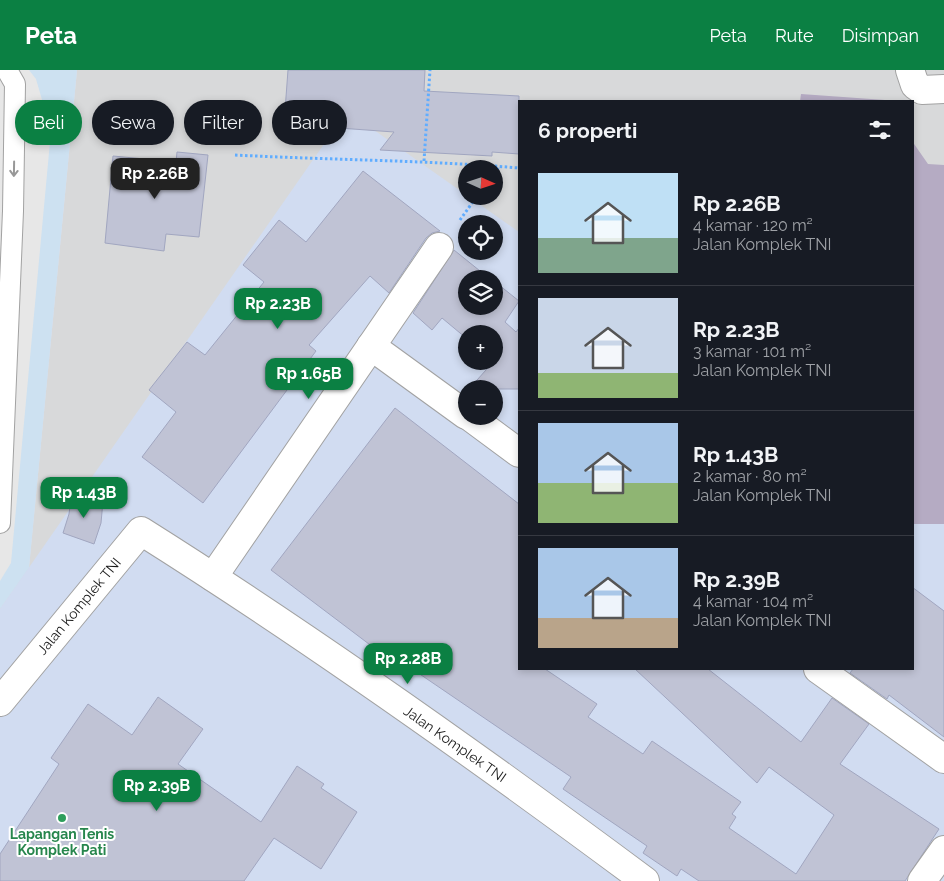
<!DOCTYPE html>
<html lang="id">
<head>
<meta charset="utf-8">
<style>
  :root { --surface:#171b24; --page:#242831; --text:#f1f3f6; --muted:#9ea1a6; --line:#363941; --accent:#0b8043 }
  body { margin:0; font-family:Raleway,sans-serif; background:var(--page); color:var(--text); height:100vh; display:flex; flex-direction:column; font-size:19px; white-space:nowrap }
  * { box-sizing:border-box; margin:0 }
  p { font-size:16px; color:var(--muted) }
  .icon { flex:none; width:28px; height:28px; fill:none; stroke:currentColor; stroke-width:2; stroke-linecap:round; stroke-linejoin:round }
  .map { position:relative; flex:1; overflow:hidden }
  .sheet { position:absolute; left:518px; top:30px; width:396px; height:570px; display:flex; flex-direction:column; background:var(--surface); border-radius:0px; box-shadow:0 2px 8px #0003 }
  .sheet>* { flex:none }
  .hud { position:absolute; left:15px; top:30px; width:428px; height:45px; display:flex; gap:10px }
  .needle { width:32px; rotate:93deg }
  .controls { position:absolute; left:458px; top:90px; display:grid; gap:10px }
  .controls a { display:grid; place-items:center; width:45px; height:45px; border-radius:50%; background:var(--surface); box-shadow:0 2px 8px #0003; font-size:25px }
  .price { position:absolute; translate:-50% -42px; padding:0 11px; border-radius:10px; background:var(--accent); color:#fff; font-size:16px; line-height:32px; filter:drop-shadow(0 1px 2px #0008) }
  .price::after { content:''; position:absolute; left:50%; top:30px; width:15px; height:11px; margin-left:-8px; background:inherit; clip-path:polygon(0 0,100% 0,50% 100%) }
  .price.active { background:#222; color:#fff }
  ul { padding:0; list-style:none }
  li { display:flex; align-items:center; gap:15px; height:125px; padding:0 20px }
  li+li { border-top:1px solid var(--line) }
  li span { display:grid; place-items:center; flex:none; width:140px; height:100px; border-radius:0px; color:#555 }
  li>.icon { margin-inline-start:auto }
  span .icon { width:60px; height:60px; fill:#fffc; stroke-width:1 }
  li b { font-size:21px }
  h2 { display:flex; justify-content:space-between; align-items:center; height:60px; padding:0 20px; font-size:21px }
  .chip { padding:0 18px; border-radius:22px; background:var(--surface); box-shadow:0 2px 8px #0003; font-size:18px; line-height:45px }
  .chip.active { background:var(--accent); color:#fff }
  header { display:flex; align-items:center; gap:30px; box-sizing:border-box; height:70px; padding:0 25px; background:var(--accent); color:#fff }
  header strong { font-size:24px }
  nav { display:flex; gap:28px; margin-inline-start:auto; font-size:18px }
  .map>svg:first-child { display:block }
</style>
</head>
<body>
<header>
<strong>Peta</strong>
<nav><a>Peta</a><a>Rute</a><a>Disimpan</a></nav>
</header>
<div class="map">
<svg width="944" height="811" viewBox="0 0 944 811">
  <rect width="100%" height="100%" fill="#e1e0ee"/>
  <path fill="#d8d9da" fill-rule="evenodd" d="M77,0H944V811H0V539L29,497ZM519,31H912V599H519ZM466,99H494V126H466ZM466,154H494V181H466ZM466,209H494V236H466ZM466,264H494V291H466ZM466,319H494V346H466Z"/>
  <path fill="#cde1f1" d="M0,0H77L29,498L0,539Z"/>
  <path fill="#d1dcf1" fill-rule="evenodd" d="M347,41L519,162V599H912L913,409L944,410V811H0V539ZM466,154H494V181H466ZM466,209H494V236H466ZM466,264H494V291H466ZM466,319H494V346H466Z"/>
  <g fill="#b5abc3">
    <path d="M801,24L899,31H800Z"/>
    <path d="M912,71L928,94L944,95V454H913Z"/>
  </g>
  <path fill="#e7e7e7" d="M0,0H29L36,9L51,61L11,493L0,511Z"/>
  <g fill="#c0c3d5" stroke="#a1a6c0">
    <path d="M288,0H425L424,21L519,26V84L492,82V86L380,80L394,62L284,54Z"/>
    <path d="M177,82L208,85L199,167L166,164L164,181L105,173L113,86L176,92Z"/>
    <path d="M363,101L440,161L432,163L426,168L389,223L370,206L309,275L316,281L203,433L142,387L176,342L149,320L187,272L205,285L264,212L243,195L279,150L306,172Z"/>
    <path d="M454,180L490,209H466V236H494V211L519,231L505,252L516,262L519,258V319H469L494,291V264H466V268L442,248L432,260L413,243Z"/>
    <path d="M395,338L519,434V599H545L597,634L588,647L643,684L652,671L741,732L732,744L736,747L729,758L796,804L834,745L769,697L757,713L635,599H708L801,672L832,628L869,654L840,694L939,759L905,811H699L681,799L677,806L643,783L647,776L563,719L571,707L405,594L402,599L271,500Z"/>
    <path d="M71,428L103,431L101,453L94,474L63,463L69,444Z"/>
    <path d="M912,517L944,541V667L889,625L887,629L850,603L853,599H912Z"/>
    <path d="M158,627L203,659L178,694L261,752L297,696L324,714L321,718L357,742L321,799L274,768L244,811H0V784L59,694L51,688L88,634L132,665Z"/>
  </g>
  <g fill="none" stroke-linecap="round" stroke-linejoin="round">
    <defs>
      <path id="service" d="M0,453L13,141L15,14L7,0"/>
      <g id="minor">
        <path d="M910,0L915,15L922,20L944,19"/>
        <path d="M371,276L466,345"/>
        <path d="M469,346L519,383"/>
        <path d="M213,507L439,177"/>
        <path d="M818,599L944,689"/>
        <path d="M0,632L141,461C314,570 481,689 645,811"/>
        <path d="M922,811L944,780"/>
      </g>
    </defs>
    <use href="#service" stroke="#a2a2a2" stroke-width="22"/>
    <use href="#minor" stroke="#a2a2a2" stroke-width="30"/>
    <g stroke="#60adff" stroke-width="3" stroke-dasharray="2.5 2.5" stroke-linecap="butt">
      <path d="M235,85C330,90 424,90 519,98"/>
      <path d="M424,91L430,0"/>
      <path d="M494,104L499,97"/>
      <path d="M460,150L477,126"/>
    </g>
    <use href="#service" stroke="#fff" stroke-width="20"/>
    <use href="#minor" stroke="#fff" stroke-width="28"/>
  </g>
  <defs><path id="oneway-shaft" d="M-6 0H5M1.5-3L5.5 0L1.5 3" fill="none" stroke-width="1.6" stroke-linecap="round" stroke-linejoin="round" transform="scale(1.25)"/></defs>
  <use stroke="#989898" href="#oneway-shaft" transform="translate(14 99) rotate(91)"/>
  <circle fill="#2e9e5b" stroke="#fff" stroke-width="2" cx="62" cy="748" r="5"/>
  <g text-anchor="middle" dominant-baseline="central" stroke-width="4" stroke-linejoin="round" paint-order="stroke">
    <g font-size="14" fill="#1b1b1b" stroke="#fff">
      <text transform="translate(79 536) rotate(-50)">Jalan Komplek TNI</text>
      <text transform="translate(455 674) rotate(35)">Jalan Komplek TNI</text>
    </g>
    <g font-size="14" font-weight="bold" fill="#27864d" stroke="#fff">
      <text x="62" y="764">Lapangan Tenis<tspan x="62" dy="16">Komplek Pati</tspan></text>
    </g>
  </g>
</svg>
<div class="controls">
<a><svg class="needle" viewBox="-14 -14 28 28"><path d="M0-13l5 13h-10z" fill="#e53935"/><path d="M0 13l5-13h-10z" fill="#9ea1a6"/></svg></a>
<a><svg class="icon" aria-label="locate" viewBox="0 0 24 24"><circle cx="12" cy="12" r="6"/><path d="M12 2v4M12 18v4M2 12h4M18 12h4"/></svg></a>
<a><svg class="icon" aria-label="layers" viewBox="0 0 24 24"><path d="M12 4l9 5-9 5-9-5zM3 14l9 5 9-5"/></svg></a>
<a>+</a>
<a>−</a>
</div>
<b class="price active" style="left:155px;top:130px">Rp 2.26B</b>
<b class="price" style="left:278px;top:260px">Rp 2.23B</b>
<b class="price" style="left:309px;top:330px">Rp 1.65B</b>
<b class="price" style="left:84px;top:449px">Rp 1.43B</b>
<b class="price" style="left:408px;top:615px">Rp 2.28B</b>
<b class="price" style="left:157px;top:742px">Rp 2.39B</b>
<div class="hud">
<a class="chip active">Beli</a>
<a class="chip">Sewa</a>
<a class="chip">Filter</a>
<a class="chip">Baru</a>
</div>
<section class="sheet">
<h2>6 properti<svg class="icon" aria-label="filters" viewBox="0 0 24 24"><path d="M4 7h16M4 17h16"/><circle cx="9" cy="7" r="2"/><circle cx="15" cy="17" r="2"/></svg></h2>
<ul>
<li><span style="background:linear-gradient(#bfe0f5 65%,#7fa58c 0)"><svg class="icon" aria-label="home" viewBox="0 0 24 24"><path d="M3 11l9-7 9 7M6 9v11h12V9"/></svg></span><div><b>Rp 2.26B</b><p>4 kamar · 120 m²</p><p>Jalan Komplek TNI</p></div></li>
<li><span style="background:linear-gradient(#c9d6e8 75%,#8fb573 0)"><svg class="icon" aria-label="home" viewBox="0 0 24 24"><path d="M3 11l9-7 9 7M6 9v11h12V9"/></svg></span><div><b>Rp 2.23B</b><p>3 kamar · 101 m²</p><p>Jalan Komplek TNI</p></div></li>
<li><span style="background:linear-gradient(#a9c7e8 60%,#8fb573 0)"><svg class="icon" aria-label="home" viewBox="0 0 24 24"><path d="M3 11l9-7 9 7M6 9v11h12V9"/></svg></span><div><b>Rp 1.43B</b><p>2 kamar · 80 m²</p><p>Jalan Komplek TNI</p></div></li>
<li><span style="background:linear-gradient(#a9c7e8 70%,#b9a48a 0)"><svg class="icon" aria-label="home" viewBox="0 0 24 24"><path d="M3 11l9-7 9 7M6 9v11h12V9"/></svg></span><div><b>Rp 2.39B</b><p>4 kamar · 104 m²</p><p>Jalan Komplek TNI</p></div></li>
</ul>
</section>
</div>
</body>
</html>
